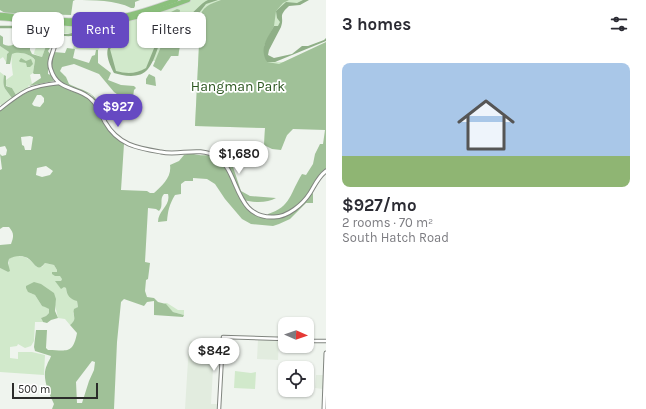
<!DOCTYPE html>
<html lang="en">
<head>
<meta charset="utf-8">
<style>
  :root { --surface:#fff; --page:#f7f7f7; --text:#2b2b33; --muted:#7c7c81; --line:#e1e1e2; --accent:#6649c2 }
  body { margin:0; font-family:Karla,sans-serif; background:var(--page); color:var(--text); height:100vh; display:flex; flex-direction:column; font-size:15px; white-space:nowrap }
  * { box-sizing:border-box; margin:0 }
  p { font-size:13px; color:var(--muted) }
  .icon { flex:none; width:22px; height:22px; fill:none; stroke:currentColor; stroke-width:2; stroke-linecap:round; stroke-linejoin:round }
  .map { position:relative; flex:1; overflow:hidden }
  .side { display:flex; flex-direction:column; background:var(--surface); width:320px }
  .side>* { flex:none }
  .top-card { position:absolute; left:12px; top:12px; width:254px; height:36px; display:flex; gap:8px }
  .needle { width:26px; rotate:92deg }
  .tools { position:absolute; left:278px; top:317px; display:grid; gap:8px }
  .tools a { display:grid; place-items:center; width:36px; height:36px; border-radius:8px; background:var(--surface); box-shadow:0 1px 3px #0004; font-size:20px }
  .scale { position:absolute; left:12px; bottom:10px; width:86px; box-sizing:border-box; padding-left:4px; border:2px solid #2b2c2a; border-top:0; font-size:11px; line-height:14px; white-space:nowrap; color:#2b2c2a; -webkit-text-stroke:3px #fff; paint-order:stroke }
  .price { position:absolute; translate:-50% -34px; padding:0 9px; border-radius:14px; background:#fff; color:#222; font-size:13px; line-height:26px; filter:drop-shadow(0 1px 2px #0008) }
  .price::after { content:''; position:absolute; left:50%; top:24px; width:12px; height:9px; margin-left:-6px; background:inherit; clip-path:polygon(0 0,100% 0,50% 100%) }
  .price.on { background:var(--accent); color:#fff }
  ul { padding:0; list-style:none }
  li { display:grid; align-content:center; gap:8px; height:212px; padding:0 16px }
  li+li { border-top:1px solid var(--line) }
  li span { display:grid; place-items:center; height:124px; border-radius:8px; color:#555 }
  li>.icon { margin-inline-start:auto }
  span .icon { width:72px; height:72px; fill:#fffc; stroke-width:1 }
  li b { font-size:17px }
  h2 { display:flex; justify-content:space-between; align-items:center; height:48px; padding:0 16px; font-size:17px }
  .chip { padding:0 14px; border-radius:8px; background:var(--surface); box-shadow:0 1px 3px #0004; font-size:14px; line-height:36px }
  .chip.on { background:var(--accent); color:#fff }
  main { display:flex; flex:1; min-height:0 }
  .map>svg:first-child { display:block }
</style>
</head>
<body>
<main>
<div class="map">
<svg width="326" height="409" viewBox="0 0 326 409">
  <rect width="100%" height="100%" fill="#eff4ee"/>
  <g fill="#e2ecdf">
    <path d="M258,339L279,340L278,360L257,359Z"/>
    <path d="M191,341L204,350L214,351L211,404H219L218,409H185L189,344Z"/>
    <path d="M316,375H324L323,389L315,388Z"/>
  </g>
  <g fill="#d1e9cb">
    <path d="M191,0H306L298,4L292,3L280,9L281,22L265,55L277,62L326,63V129H292L279,146L264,145L265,128L195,126L199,45C194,35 183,36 180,47C179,50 179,53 179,56H171L168,61H151C142,78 132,75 115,72L109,49L113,41L106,34L98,31L55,34L56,24L161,10Z"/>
    <path d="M87,36L95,37L102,40L103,44L98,50L73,49L75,38Z"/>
    <path d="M49,38L42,57L34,54C34,50 37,47 37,43L30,42V39L42,40Z"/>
    <path d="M0,46L9,52L7,54L6,62L3,57L0,59Z"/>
    <path d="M13,52C20,52 31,54 35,60L33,73L30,75L32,84L28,86L29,87L16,95L12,88L5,85L6,80L13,75C12,67 11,62 12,54Z"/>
    <path d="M0,72L4,75C2,88 5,88 12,98L2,106L0,104Z"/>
    <path d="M14,256C27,256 28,258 37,267H42L45,263L54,265L57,270V272L56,273L62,277V279L61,281H56L66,288L67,293L77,301L78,307L73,313C75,319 75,321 70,325L65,319L58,318L55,305L56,299L28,292L35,295L42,306H45L49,309V313L46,316L41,318L43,322H35L34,341L31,346L25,348L18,344L17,346L10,347V358L18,359V352H32L45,355L44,375L0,372V268L8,272L9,259Z"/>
    <path d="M164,303H167L178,310H184V315L173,312Z"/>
    <path d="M235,371L251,373L256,372L255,389L234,388Z"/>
  </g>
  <g fill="#a0c198" fill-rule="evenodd">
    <path d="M0,0H140L135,2V6L134,8H131C116,0 93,0 75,0L73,1L71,15L5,13L0,10Z"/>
    <path d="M221,0H289L283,3L276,11L274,26L264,46L267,62L279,64L326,42V170L317,178L308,194L298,205L283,215L268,216V214C291,207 290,193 302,174L306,175L313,164L315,154L320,144H323L325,130L293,129L287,135L281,150L272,149L264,145L265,128L195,126L199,45C195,35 183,36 180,46C179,49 179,53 178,56H171L161,71L153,66L164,39L183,25L186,24L194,25L200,19C201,7 210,4 221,0Z"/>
    <path d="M177,9L180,10L179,15L168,16L169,13Z"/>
    <path d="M0,35L3,37V44C14,51 21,34 35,38V39H30V50L32,54L42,57L49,38L42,40L43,38L53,36L52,45L48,51L50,54L48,62V74L51,75L54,81L29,86L41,78L40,74H34L33,73L35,60C31,54 18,51 12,54L10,64H6L7,54L9,52L0,46Z"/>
    <path d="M67,48L75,49L73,58L89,63L92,56L95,55L96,50H98V63L111,73L108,80L121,85L134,86L136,88L134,90L133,97H121L114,92L99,74L74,64L62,67L60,71L66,77L69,84C82,91 93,90 100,106C95,104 95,98 90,94C88,93 84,93 81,92C60,83 46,78 54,52L65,53Z"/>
    <path d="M21,58L26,61L31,59L33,64L30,67H27L26,63L20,62L19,61Z"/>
    <path d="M149,74L155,77L156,86L146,84V79Z"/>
    <path d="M4,75L6,76V86L12,88L16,95L12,98C5,88 2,88 4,75Z"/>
    <path d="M60,84L68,90L86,96L93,102L110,131L124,144L121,190L147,191L150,193H154C162,186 172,177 170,165L179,161L184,155C193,152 191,154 199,155C204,156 208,154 214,157C229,165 231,181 238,195C242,202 247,206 253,210C278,230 294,210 312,192L313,194V203H306L290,219L279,224L273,226L251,224L242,219L225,199L215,184L207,179L193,178V181H185L181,184V194L175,195C169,205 168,211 167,221L158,222C158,210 171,206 168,194H164C159,199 164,206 159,211L156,209L148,208L145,262L150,263L148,279L146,280L145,291L147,297L154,298L158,302L166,304L173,312L184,315L183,317L154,315V301L147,302L144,306L124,299L121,302L117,342L114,409H48H52L54,404C49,393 41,377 47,365C48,361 50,360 51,356L35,351L34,347L36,330H47L46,348L48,350C66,350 73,355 77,333L70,325C78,318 72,317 74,309L78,307L77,301C70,299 67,296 66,288L64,287L61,289L55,281H61L62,279L60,276H55L52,274V272H57V270L54,265L45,263C36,275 34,259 25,257C20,255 14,256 9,259L8,263L10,271L8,272L0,268V245L11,244C14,236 14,233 9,227H3L0,229V170L2,169L0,154L2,156L6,155L7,150L5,146L0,147V111C20,96 33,85 60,84ZM37,95H41L44,98V102L40,107L34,106L32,104ZM30,136L33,137L31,150H25L24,146L22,145L21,137ZM46,166L53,171L50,175L42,177L36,175L37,168ZM92,361L95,362L94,370L89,381L82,403H77L76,382Z"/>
    <path d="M225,164H232L241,191L250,196L276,198C268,203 254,203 244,200Z"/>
    <path d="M34,282L41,284L54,293L56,299L55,311L58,318L51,320L47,323L43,322L41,318L46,316L49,313V309L45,307L42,306L35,295L28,292L26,288V286Z"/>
  </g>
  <g fill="#8faf87">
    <path d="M208,0H218L206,4L199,13L187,22L183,24C177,19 171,20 164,24L161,37L158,44L159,45C156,53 153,63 148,69C140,79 124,76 114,73C110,65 103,51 111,44V39C101,30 91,33 78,35C70,37 63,36 56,35L55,32C58,32 62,34 65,34C82,33 103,21 115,41L114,45L110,49L116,71C127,74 136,74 146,68L159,36V26C164,20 171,15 179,17C182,18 183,20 185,20C191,15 202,2 208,0Z"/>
    <path d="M303,0H309L300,5L289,6C277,17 285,16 281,27L269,50L268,55L274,58L292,54L302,46H308L324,40L326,38V41L275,62H267C259,48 267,39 274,26H278L280,22L277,18L276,11L286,2L297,3Z"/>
  </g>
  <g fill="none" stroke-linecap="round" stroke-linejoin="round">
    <path stroke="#8faf87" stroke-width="2.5" d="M0,27H24L38,35L55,34"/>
    <defs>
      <g id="tertiary">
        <path d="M0,109C23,91 29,86 59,83"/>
        <path d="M307,341H326"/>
        <path d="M219,409L223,337L285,339"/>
      </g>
      <g id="secondary">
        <path d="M54,22C54,29 55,37 55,44C54,52 47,61 51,70C58,92 78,86 91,99C98,105 101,114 105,122C118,145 137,148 161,152C180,156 199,146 217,157C240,172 234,219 274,217C288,217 303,204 310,193C315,185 318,177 326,171"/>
        <path d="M324,409L326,353"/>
      </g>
      <g id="trunk">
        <path d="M0,15C38,18 77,24 114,18C136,15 156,7 176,0"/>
        <path d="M0,18C37,21 76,27 112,22C138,18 164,9 188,0"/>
      </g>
    </defs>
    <use href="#tertiary" stroke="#80857f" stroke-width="4.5"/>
    <use href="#secondary" stroke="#80857f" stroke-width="5"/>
    <use href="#trunk" stroke="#d0d1d0" stroke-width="6"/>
    <use href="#tertiary" stroke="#fff" stroke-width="2.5"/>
    <use href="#secondary" stroke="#fff" stroke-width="3"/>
    <use href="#trunk" stroke="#8bc07c" stroke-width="4.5"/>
  </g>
  <g text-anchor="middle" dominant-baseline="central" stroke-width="3.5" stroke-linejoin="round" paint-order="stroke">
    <g font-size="14" fill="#2b561f" stroke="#fff">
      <text x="238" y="86">Hangman Park</text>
    </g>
  </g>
</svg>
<div class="tools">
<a><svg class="needle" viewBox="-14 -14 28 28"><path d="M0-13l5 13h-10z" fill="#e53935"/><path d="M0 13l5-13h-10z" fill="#7c7c81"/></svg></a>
<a><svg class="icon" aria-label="locate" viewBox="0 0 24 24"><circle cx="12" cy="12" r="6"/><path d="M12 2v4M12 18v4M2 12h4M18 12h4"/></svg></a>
</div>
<div class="scale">500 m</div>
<b class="price on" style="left:118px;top:128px">$927</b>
<b class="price" style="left:239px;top:175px">$1,680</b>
<b class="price" style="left:214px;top:372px">$842</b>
<div class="top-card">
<a class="chip">Buy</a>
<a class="chip on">Rent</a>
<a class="chip">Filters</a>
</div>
</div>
<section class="side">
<h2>3 homes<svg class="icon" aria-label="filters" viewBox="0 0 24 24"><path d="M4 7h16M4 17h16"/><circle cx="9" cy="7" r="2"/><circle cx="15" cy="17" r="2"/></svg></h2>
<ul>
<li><span style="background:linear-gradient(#a9c7e8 75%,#8fb573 0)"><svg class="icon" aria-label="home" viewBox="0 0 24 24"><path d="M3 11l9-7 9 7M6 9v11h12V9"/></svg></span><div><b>$927/mo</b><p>2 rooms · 70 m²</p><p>South Hatch Road</p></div></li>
</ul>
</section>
</main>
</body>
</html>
